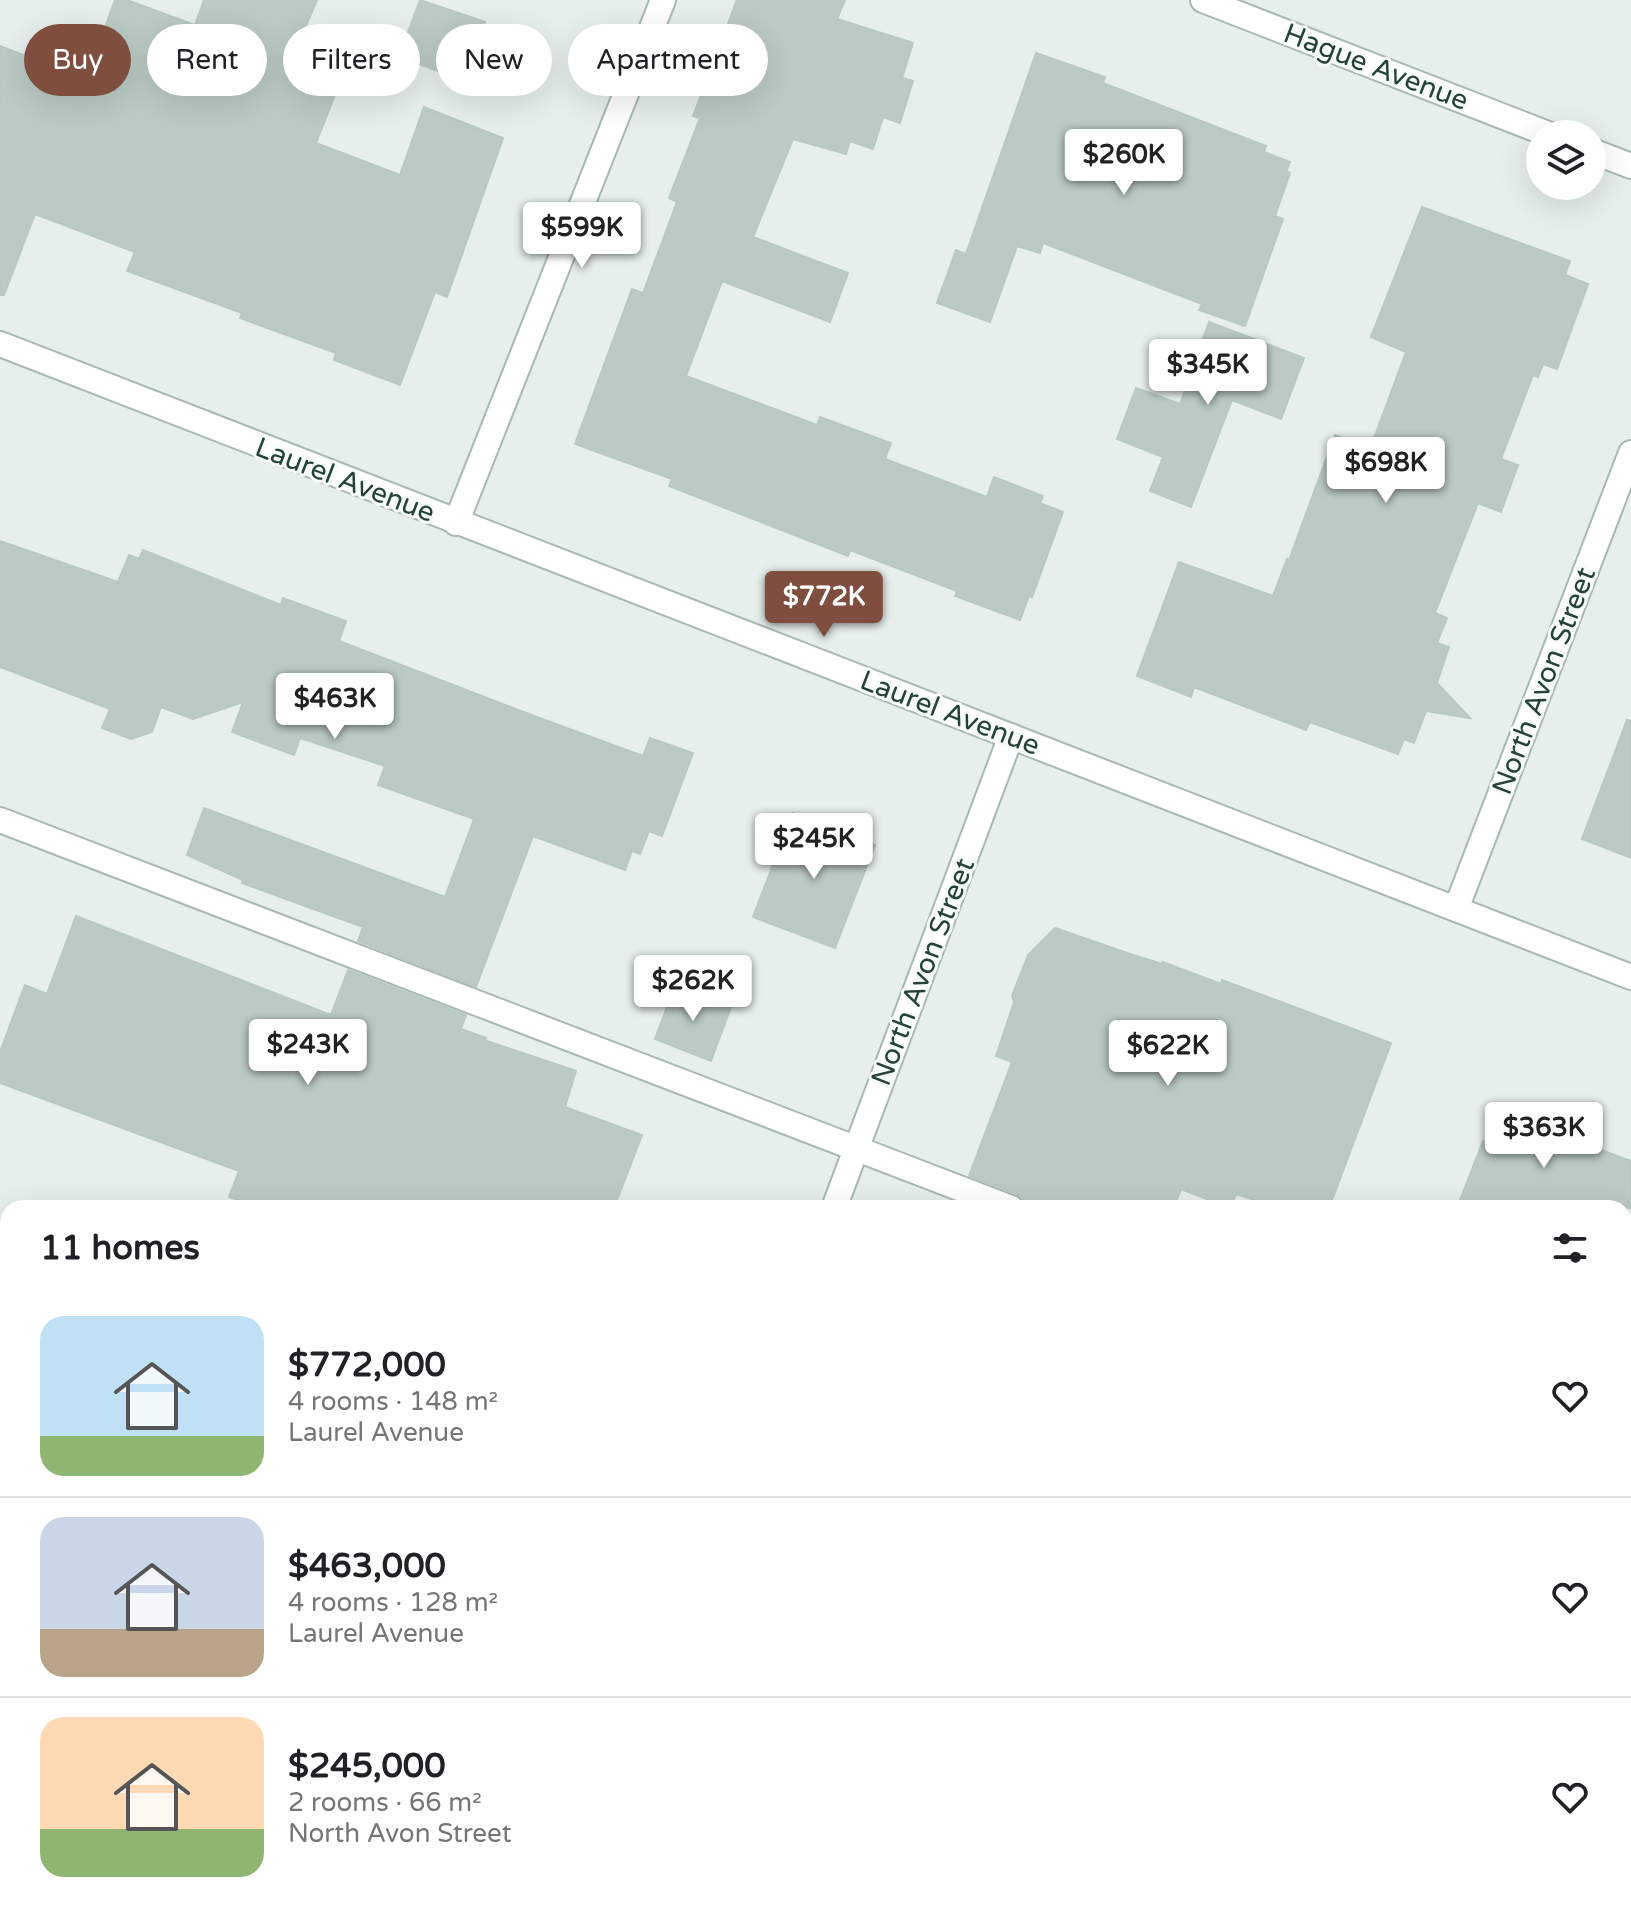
<!DOCTYPE html>
<html lang="en">
<head>
<meta charset="utf-8">
<style>
  :root { --surface:#fff; --page:#f6f6f6; --text:#202124; --muted:#757577; --line:#e0e0e0; --accent:#7f4e3f }
  body { margin:0; font-family:"Varela Round",sans-serif; background:var(--page); color:var(--text); height:100vh; display:flex; flex-direction:column; font-size:30px; white-space:nowrap }
  * { box-sizing:border-box; margin:0 }
  p { font-size:26px; color:var(--muted) }
  .icon { flex:none; width:44px; height:44px; fill:none; stroke:currentColor; stroke-width:2; stroke-linecap:round; stroke-linejoin:round }
  .map { position:relative; flex:1; overflow:hidden }
  .sheet { position:absolute; left:0px; top:1200px; width:1632px; height:714px; display:flex; flex-direction:column; background:var(--surface); border-radius:24px 24px 0 0; box-shadow:0 8px 32px #0002 }
  .sheet>* { flex:none }
  .guide { position:absolute; left:24px; top:24px; width:800px; height:72px; display:flex; gap:16px }
  .tools { position:absolute; left:1526px; top:120px; display:grid; gap:16px }
  .tools a { display:grid; place-items:center; width:80px; height:80px; border-radius:50%; background:var(--surface); box-shadow:0 8px 32px #0002; font-size:40px }
  .price { position:absolute; translate:-50% -68px; padding:0 18px; border-radius:8px; background:#fff; color:#222; font-size:26px; line-height:52px; filter:drop-shadow(0 2px 4px #0008) }
  .price::after { content:''; position:absolute; left:50%; top:48px; width:24px; height:18px; margin-left:-12px; background:inherit; clip-path:polygon(0 0,100% 0,50% 100%) }
  .price.on { background:var(--accent); color:#fff }
  ul { padding:0; list-style:none }
  li { display:flex; align-items:center; gap:24px; height:200px; padding:0 40px }
  li+li { border-top:2px solid var(--line) }
  li span { display:grid; place-items:center; flex:none; width:224px; height:160px; border-radius:24px; color:#555 }
  li>.icon { margin-inline-start:auto }
  span .icon { width:96px; height:96px; fill:#fffc; stroke-width:1 }
  li b { font-size:34px }
  h2 { display:flex; justify-content:space-between; align-items:center; height:96px; padding:0 40px; font-size:34px }
  .chip { padding:0 28px; border-radius:36px; background:var(--surface); box-shadow:0 8px 32px #0002; font-size:28px; line-height:72px }
  .chip.on { background:var(--accent); color:#fff }
  .map>svg:first-child { display:block }
</style>
</head>
<body>
<div class="map">
<svg width="1631" height="1913" viewBox="0 0 1631 1913">
  <rect width="100%" height="100%" fill="#e6efeb"/>
  <g fill="#bbcac4" stroke="#b8c9c2" stroke-width="2">
    <path d="M115,0H127L195,25L204,0H317L292,58L342,77L316,143L400,175L424,107L503,138L447,297L435,292L400,385L334,360L336,353L240,318L242,313L127,271L135,252L35,214L4,295H0V46L86,79Z"/>
    <path d="M420,0L485,22L466,81L399,57Z"/>
    <path d="M737,0H845L837,19L913,43L902,78L913,81L900,123L883,117L873,149L850,141L846,154L793,139L753,237L848,273L830,322L722,281L686,376L817,425L820,417L891,443L885,459L987,497L994,477L1043,496L1040,503L1063,512L1032,597L1029,596L1020,620L955,596L957,591L850,550L848,556L669,486L672,479L575,444L632,289L643,293L677,202L669,198L700,118L693,116Z"/>
    <path d="M1036,53L1105,77L1103,83L1266,146L1264,152L1290,162L1286,171L1290,173L1275,216L1283,219L1245,326L1199,310L1202,304L1043,243L1040,253L1017,246L990,322L937,303L956,250L966,254Z"/>
    <path d="M1422,207L1570,261L1565,275L1588,284L1557,369L1543,364L1538,377L1533,375L1501,459L1518,465L1501,512L1478,503L1435,613L1447,618L1437,643L1449,647L1437,683L1470,718L1426,711L1414,743L1404,739L1398,754L1310,722L1306,730L1194,687L1191,697L1137,676L1179,562L1273,596L1287,559L1289,560L1335,435L1370,449L1406,352L1371,337Z"/>
    <path d="M1209,322L1304,358L1281,419L1232,400L1191,507L1150,491L1163,457L1117,439L1136,388L1180,404Z"/>
    <path d="M0,541L118,582L129,555L139,559L143,550L281,605L283,598L346,621L339,641L534,716L643,756L650,738L693,753L662,836L649,831L640,854L632,851L625,870L533,836L476,987L358,941L363,927L242,883L243,880L187,855L204,808L445,897L474,819L378,785L385,766L300,738L294,755L232,732L243,702L193,719L161,707L152,732L131,739L102,728L110,709L0,667Z"/>
    <path d="M1627,720L1631,721V858L1582,839Z"/>
    <path d="M793,813L875,845L835,948L753,917Z"/>
    <path d="M76,916L331,1015L348,970L466,1015L461,1029L486,1038L484,1040L576,1071L565,1107L642,1135L614,1208H259L229,1197L239,1171L0,1083V1052L25,985L47,994Z"/>
    <path d="M1055,928L1130,954L1162,964L1163,962L1221,984L1222,980L1391,1043L1329,1208H1278L1236,1194L1230,1208L1181,1189L1174,1208H1026L1023,1199L1017,1194L969,1176L1012,1062L996,1056L1014,1002L1012,996L1028,955Z"/>
    <path d="M675,986L731,1007L711,1061L655,1039Z"/>
    <path d="M1500,1106L1567,1133L1566,1137L1631,1161V1208H1457L1483,1141L1486,1143Z"/>
  </g>
  <g fill="none" stroke-linecap="round" stroke-linejoin="round">
    <defs>
      <g id="lane">
        <path d="M0,820L1011,1208"/>
        <path d="M1624,1446L1631,1449"/>
        <path d="M0,1693L8,1696"/>
      </g>
      <g id="street">
        <path d="M1203,0L1548,134"/>
        <path d="M1592,151L1631,166"/>
        <path d="M0,344L1631,977"/>
        <path d="M456,523L663,0"/>
        <path d="M1456,909L1631,453"/>
        <path d="M834,1208L1011,736"/>
        <path d="M0,1257L8,1260"/>
        <path d="M1624,1881L1631,1884"/>
        <path d="M570,1913L573,1906"/>
      </g>
    </defs>
    <use href="#lane" stroke="#a8b8b2" stroke-width="28"/>
    <use href="#street" stroke="#a8b8b2" stroke-width="28"/>
    <use href="#lane" stroke="#fff" stroke-width="24"/>
    <use href="#street" stroke="#fff" stroke-width="24"/>
  </g>
  <g text-anchor="middle" dominant-baseline="central" stroke-width="6" stroke-linejoin="round" paint-order="stroke">
    <g font-size="28" fill="#24423a" stroke="#f7fbf9">
      <text transform="translate(1376 67) rotate(21)">Hague Avenue</text>
      <text transform="translate(345 480) rotate(21)">Laurel Avenue</text>
      <text transform="translate(1544 681) rotate(-69)">North Avon Street</text>
      <text transform="translate(950 713) rotate(21)">Laurel Avenue</text>
      <text transform="translate(923 972) rotate(-69)">North Avon Street</text>
    </g>
  </g>
</svg>
<div class="tools">
<a><svg class="icon" aria-label="layers" viewBox="0 0 24 24"><path d="M12 4l9 5-9 5-9-5zM3 14l9 5 9-5"/></svg></a>
</div>
<b class="price" style="left:1124px;top:197px">$260K</b>
<b class="price" style="left:582px;top:270px">$599K</b>
<b class="price" style="left:1208px;top:407px">$345K</b>
<b class="price" style="left:1386px;top:505px">$698K</b>
<b class="price on" style="left:824px;top:639px">$772K</b>
<b class="price" style="left:335px;top:741px">$463K</b>
<b class="price" style="left:814px;top:881px">$245K</b>
<b class="price" style="left:693px;top:1023px">$262K</b>
<b class="price" style="left:308px;top:1087px">$243K</b>
<b class="price" style="left:1168px;top:1088px">$622K</b>
<b class="price" style="left:1544px;top:1170px">$363K</b>
<div class="guide">
<a class="chip on">Buy</a>
<a class="chip">Rent</a>
<a class="chip">Filters</a>
<a class="chip">New</a>
<a class="chip">Apartment</a>
</div>
<section class="sheet">
<h2>11 homes<svg class="icon" aria-label="filters" viewBox="0 0 24 24"><path d="M4 7h16M4 17h16"/><circle cx="9" cy="7" r="2"/><circle cx="15" cy="17" r="2"/></svg></h2>
<ul>
<li><span style="background:linear-gradient(#bfe0f5 75%,#8fb573 0)"><svg class="icon" aria-label="home" viewBox="0 0 24 24"><path d="M3 11l9-7 9 7M6 9v11h12V9"/></svg></span><div><b>$772,000</b><p>4 rooms · 148 m²</p><p>Laurel Avenue</p></div><svg class="icon" aria-label="heart" viewBox="0 0 24 24"><path d="M12 20l-8-8c-3-5 5-10 8-4 3-6 11-1 8 4z"/></svg></li>
<li><span style="background:linear-gradient(#c9d6e8 70%,#b9a48a 0)"><svg class="icon" aria-label="home" viewBox="0 0 24 24"><path d="M3 11l9-7 9 7M6 9v11h12V9"/></svg></span><div><b>$463,000</b><p>4 rooms · 128 m²</p><p>Laurel Avenue</p></div><svg class="icon" aria-label="heart" viewBox="0 0 24 24"><path d="M12 20l-8-8c-3-5 5-10 8-4 3-6 11-1 8 4z"/></svg></li>
<li><span style="background:linear-gradient(#ffd9b3 70%,#8fb573 0)"><svg class="icon" aria-label="home" viewBox="0 0 24 24"><path d="M3 11l9-7 9 7M6 9v11h12V9"/></svg></span><div><b>$245,000</b><p>2 rooms · 66 m²</p><p>North Avon Street</p></div><svg class="icon" aria-label="heart" viewBox="0 0 24 24"><path d="M12 20l-8-8c-3-5 5-10 8-4 3-6 11-1 8 4z"/></svg></li>
</ul>
</section>
</div>
</body>
</html>
